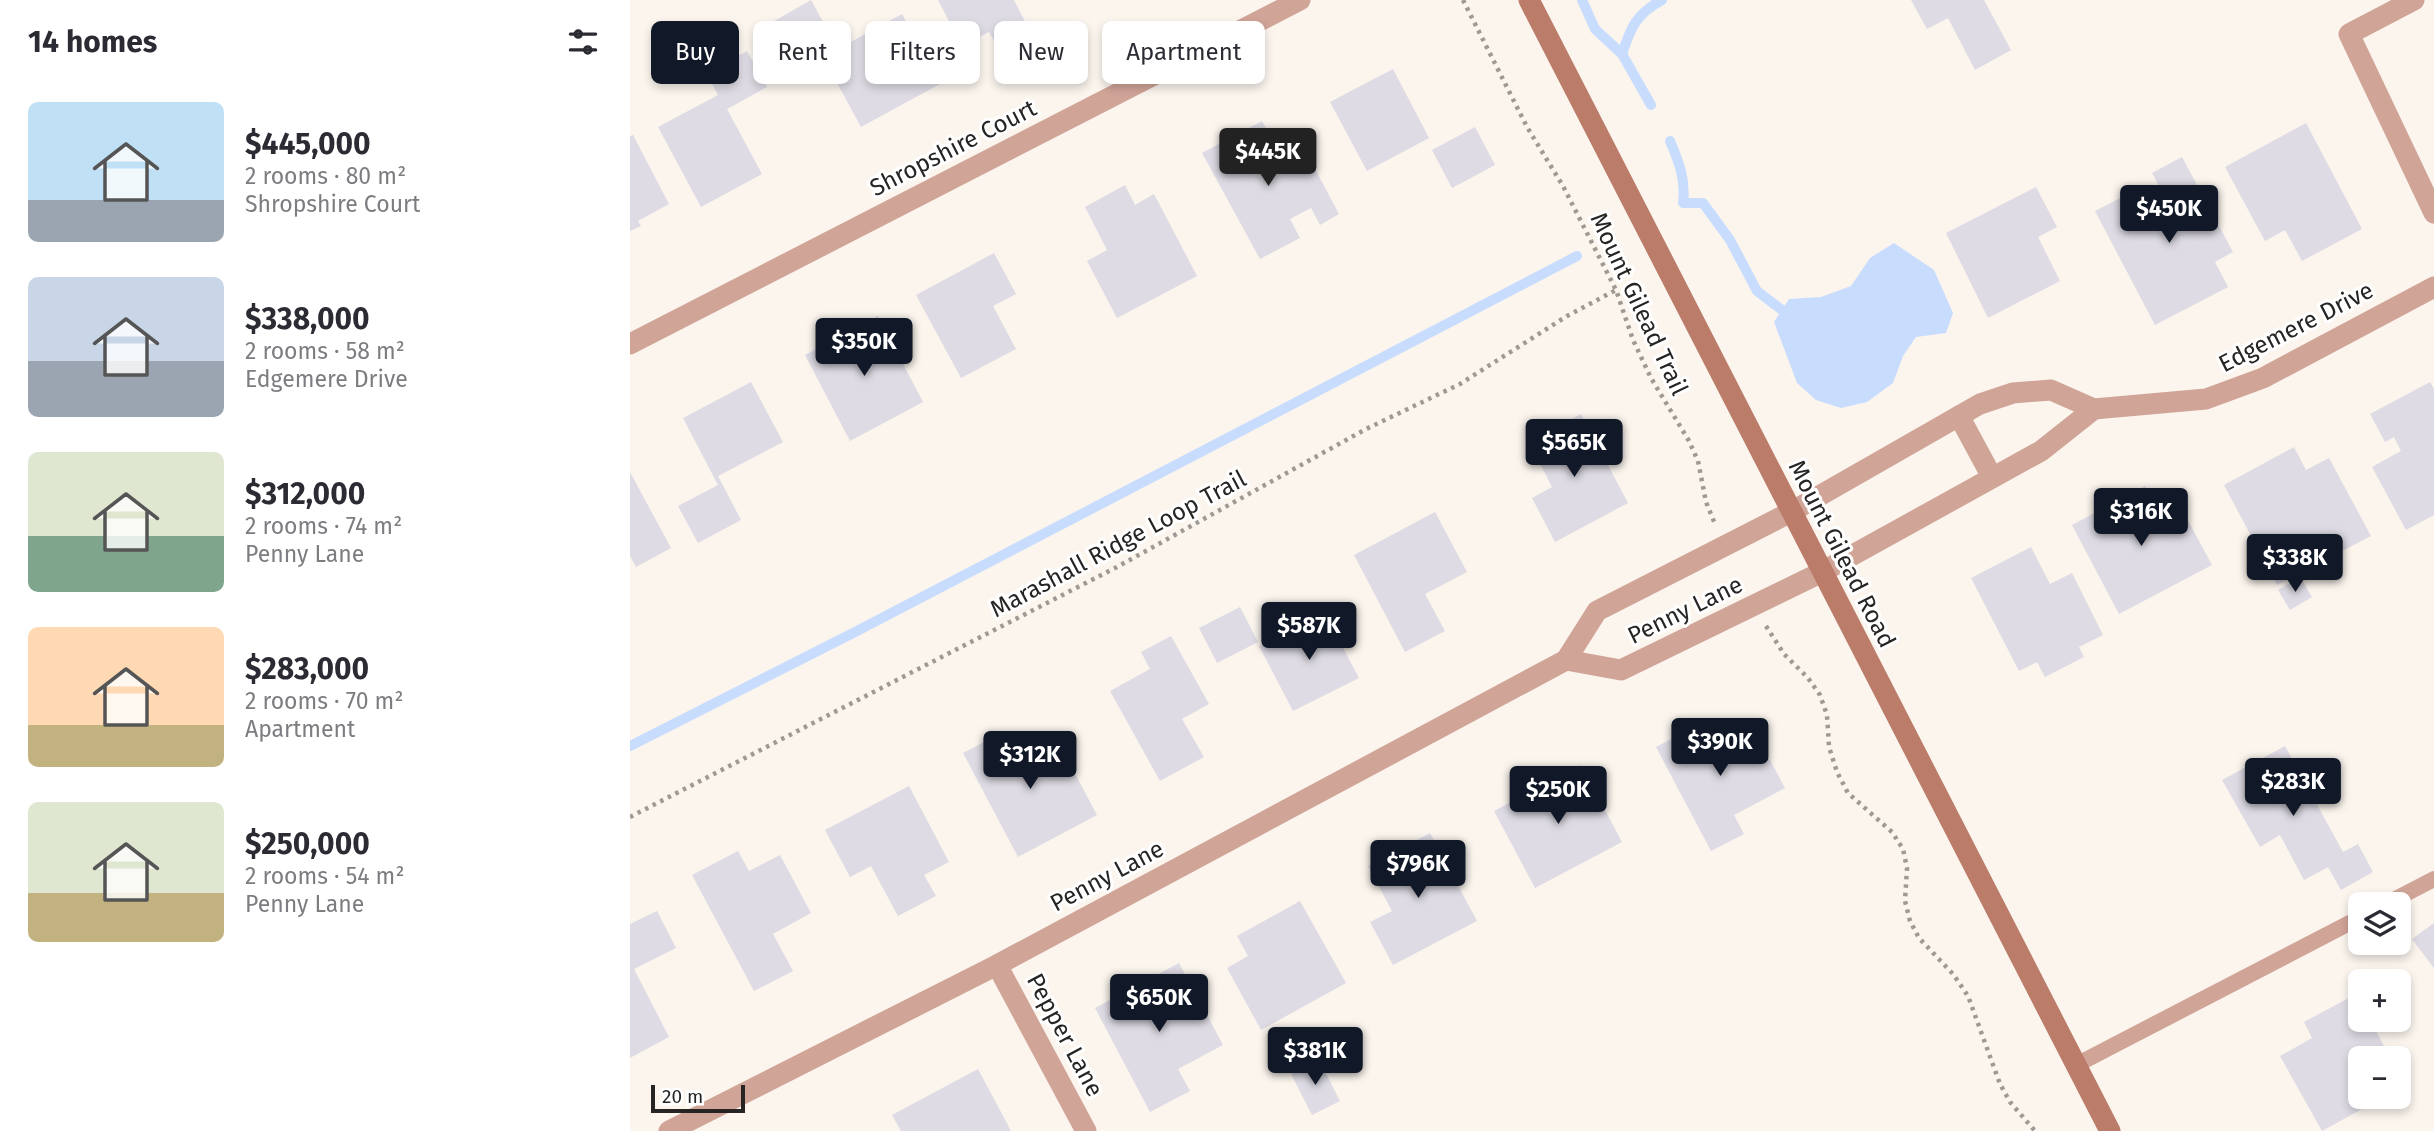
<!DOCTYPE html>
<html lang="en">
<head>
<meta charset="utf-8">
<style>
  :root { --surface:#fff; --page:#f2f2f3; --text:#2b2b33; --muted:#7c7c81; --accent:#111827 }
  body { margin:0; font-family:"Fira Sans",sans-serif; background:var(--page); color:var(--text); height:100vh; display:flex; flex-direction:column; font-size:26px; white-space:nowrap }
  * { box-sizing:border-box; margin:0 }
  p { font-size:23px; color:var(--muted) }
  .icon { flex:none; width:38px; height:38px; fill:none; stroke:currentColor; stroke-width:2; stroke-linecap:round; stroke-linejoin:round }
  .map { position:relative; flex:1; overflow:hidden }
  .side { display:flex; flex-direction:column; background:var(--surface); width:630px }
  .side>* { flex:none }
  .banner { position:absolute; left:21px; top:21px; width:665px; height:63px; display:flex; gap:14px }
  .controls { position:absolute; left:1718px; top:892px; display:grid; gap:14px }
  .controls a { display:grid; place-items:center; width:63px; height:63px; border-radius:10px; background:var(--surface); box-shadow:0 4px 10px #0003; font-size:35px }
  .scale { position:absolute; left:21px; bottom:18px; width:94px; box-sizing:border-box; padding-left:7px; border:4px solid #272523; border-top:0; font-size:19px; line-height:24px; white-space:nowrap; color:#272523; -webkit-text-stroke:5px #fff; paint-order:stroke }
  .price { position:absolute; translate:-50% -60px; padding:0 16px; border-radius:7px; background:var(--accent); color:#fff; font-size:23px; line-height:46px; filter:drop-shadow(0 2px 4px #0008) }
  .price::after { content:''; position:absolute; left:50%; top:42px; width:21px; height:16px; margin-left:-10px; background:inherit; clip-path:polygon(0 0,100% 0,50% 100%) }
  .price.current { background:#222; color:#fff }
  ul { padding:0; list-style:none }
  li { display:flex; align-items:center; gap:21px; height:175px; padding:0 28px }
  li span { display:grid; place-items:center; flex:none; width:196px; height:140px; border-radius:10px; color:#555 }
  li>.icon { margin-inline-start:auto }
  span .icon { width:84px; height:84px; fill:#fffc; stroke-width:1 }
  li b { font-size:30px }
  h2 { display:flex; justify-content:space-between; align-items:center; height:84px; padding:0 28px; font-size:30px }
  .chip { padding:0 24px; border-radius:10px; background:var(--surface); box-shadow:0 4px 10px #0003; font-size:24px; line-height:63px }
  .chip.current { background:var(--accent); color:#fff }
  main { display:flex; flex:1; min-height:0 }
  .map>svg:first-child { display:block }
</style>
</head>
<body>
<main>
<section class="side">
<h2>14 homes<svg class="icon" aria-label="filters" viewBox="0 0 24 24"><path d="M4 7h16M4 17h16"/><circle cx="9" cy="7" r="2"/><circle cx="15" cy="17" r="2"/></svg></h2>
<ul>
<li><span style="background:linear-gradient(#bfe0f5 70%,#9aa5b1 0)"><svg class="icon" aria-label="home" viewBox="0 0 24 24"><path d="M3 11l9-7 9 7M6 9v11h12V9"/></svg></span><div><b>$445,000</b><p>2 rooms · 80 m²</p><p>Shropshire Court</p></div></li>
<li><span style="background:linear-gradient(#c9d6e8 60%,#9aa5b1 0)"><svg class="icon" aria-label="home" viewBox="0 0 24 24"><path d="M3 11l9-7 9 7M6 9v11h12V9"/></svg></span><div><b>$338,000</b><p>2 rooms · 58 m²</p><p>Edgemere Drive</p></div></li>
<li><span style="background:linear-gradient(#dfe7d0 60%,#7fa58c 0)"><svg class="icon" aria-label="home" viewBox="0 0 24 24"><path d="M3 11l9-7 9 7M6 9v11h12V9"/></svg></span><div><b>$312,000</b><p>2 rooms · 74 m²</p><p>Penny Lane</p></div></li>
<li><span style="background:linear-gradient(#ffd9b3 70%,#c2b280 0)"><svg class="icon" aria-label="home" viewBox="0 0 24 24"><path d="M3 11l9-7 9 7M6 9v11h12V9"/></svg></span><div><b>$283,000</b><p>2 rooms · 70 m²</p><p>Apartment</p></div></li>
<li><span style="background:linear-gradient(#dfe7d0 65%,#c2b280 0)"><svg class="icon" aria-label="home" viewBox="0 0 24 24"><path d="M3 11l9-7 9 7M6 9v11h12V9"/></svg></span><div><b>$250,000</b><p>2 rooms · 54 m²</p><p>Penny Lane</p></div></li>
</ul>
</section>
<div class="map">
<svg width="1804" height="1131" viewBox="0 0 1804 1131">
  <rect width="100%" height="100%" fill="#fbf5ee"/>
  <path fill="#c8dcfe" d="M1264,243L1304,270L1323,313L1316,333L1286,337L1273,356L1263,383L1237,402L1211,408L1186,400L1167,383L1144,322L1159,299L1191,297L1221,286L1240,258Z"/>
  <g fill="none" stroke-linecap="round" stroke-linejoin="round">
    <g stroke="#c8dcfe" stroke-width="10">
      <path d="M952,0L965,29L992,54L1021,105"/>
      <path d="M992,54C1001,27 1006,14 1032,0"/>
      <path d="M1040,141C1049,162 1056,180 1053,203H1073L1100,240L1127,291L1152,310"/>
      <path d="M0,746L225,632L947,256"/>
    </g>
  </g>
  <g fill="#dedbe4">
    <path d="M181,0L208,49L272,14L310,84L231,127L186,44L158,58L139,24Z"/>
    <path d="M308,0H384L403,37L371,54L359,32L332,46Z"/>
    <path d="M1281,0H1354L1381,50L1345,70L1318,18L1297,29Z"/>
    <path d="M117,51L137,87L97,109L132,174L71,207L28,127L88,95L76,73Z"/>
    <path d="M763,69L799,138L737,171L700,102Z"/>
    <path d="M632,121L654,161L675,150L709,214L690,225L681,208L660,219L670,238L630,259L572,153Z"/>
    <path d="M1676,123L1732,229L1672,261L1655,230L1635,241L1595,167Z"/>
    <path d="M845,127L865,165L822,188L802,150Z"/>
    <path d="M3,135L39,204L8,221L11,226L0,231V136Z"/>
    <path d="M1552,157L1603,252L1585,262L1598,287L1525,325L1465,211L1494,196L1505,216L1537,200L1522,173Z"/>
    <path d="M495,185L505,205L524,194L567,276L487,318L457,261L477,250L455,207Z"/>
    <path d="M1406,187L1427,227L1408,237L1430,281L1358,318L1316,233Z"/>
    <path d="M364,253L386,294L363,306L386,349L331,378L286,295Z"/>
    <path d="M248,316L293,402L220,441L175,355Z"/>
    <path d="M121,382L153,442L88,476L111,520L68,543L48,506L88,485L53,418Z"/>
    <path d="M1800,382L1804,389V515L1776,530L1742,467L1771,451L1764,437L1755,442L1740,414Z"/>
    <path d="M951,414L998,503L925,542L902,498L922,487L899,442Z"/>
    <path d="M1664,447L1676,470L1699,458L1741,536L1647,585L1594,485Z"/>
    <path d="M0,472L41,548L6,567L0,556Z"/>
    <path d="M1515,486L1529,512L1548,502L1582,565L1489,614L1442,525Z"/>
    <path d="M805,512L837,572L795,594L815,631L775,652L724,555Z"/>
    <path d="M1401,547L1420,584L1442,573L1473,635L1449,647L1454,657L1415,677L1407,662L1389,671L1341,578Z"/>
    <path d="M1670,577L1682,597L1660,610L1648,590Z"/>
    <path d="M610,607L628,642L587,663L569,628Z"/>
    <path d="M694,612L729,678L663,711L629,646Z"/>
    <path d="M541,636L579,704L552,719L574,757L530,781L480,691L520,669L511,652Z"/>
    <path d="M1119,721L1155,788L1104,815L1114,834L1081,851L1026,747L1069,725L1078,743Z"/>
    <path d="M371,733L382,756L424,734L467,815L388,857L333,753Z"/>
    <path d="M1655,746L1713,852L1728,844L1743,872L1711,890L1698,867L1674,880L1650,835L1630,847L1592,780Z"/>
    <path d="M951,765L992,842L905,888L864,811Z"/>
    <path d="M279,786L319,862L294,875L306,896L268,916L241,866L220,877L195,830Z"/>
    <path d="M800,833L847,921L763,965L740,922L762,911L738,866Z"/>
    <path d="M108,851L119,871L150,855L181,913L143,934L163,971L124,991L62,875Z"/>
    <path d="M670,901L716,983L631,1030L597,968L618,956L607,936Z"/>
    <path d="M27,911L46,948L4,969L39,1037L0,1058V924Z"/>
    <path d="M1804,923V968L1782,939Z"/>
    <path d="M549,963L593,1045L548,1069L560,1091L520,1112L465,1008Z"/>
    <path d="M1726,994L1731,1003V1020H1740L1761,1059H1731V1097H1754L1692,1131L1650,1056L1682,1038L1674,1022Z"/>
    <path d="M689,1060L710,1101L682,1115L661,1074Z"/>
    <path d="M348,1069L381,1131H271L262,1115Z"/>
  </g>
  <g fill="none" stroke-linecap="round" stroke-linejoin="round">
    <g stroke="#9d9994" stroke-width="4.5" stroke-dasharray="3.5 5" stroke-linecap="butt">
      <path d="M833,0L897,127L933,186L986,290L1003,340L1021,378L1059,441L1068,461L1076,502L1085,524"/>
      <path d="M1136,626L1154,654L1178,678L1190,695L1197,715L1199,747L1207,772L1218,793L1262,832L1273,849L1277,868L1275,901L1280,921L1289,938L1323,974L1338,996L1370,1084L1380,1102L1405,1131"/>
      <path d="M0,817L487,567L736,429L830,384L937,316L986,290"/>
    </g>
    <g stroke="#d1a498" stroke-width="16">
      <path d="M1754,905L1804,879"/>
      <path d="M1446,1065L1731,917"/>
    </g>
    <g stroke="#d1a498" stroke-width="21">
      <path d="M1784,0L1719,34L1804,213"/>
      <path d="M0,344L670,0"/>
      <path d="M1329,416L1362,477"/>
      <path d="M936,660L991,670L1192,572L1411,451L1464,409L1576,399L1633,378L1804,287"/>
      <path d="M367,965L456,1131"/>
      <path d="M39,1131L367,965L936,660L967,611L1161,512L1350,404L1383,393L1421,390L1464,409"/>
    </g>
    <path stroke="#bc7c6a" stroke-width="21" d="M899,0L1480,1131"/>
  </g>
  <g text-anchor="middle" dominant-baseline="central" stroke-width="6" stroke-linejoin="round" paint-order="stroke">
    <g font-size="24" fill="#272523" stroke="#fff">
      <text transform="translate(323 148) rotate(-27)">Shropshire Court</text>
      <text transform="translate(1009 304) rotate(65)">Mount Gilead Trail</text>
      <text transform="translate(1666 327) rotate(-27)">Edgemere Drive</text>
      <text transform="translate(488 544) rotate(-28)">Marashall Ridge Loop Trail</text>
      <text transform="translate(1212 554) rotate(63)">Mount Gilead Road</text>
      <text transform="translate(1055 610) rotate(-26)">Penny Lane</text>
      <text transform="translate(477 876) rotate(-28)">Penny Lane</text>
      <text transform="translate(435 1035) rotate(62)">Pepper Lane</text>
    </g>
  </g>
</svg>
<div class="controls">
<a><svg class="icon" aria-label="layers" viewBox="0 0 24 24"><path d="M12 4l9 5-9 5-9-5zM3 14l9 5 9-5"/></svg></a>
<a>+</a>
<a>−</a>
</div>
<div class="scale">20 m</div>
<b class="price current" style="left:638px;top:188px">$445K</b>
<b class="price" style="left:1539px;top:245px">$450K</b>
<b class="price" style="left:234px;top:378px">$350K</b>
<b class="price" style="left:944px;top:479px">$565K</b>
<b class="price" style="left:1511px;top:548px">$316K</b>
<b class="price" style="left:1665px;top:594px">$338K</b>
<b class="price" style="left:679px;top:662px">$587K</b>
<b class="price" style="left:1090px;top:778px">$390K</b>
<b class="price" style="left:400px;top:791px">$312K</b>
<b class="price" style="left:1663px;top:818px">$283K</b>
<b class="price" style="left:928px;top:826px">$250K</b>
<b class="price" style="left:788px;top:900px">$796K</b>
<b class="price" style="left:529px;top:1034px">$650K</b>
<b class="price" style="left:685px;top:1087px">$381K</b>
<div class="banner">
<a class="chip current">Buy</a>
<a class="chip">Rent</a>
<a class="chip">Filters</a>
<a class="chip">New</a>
<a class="chip">Apartment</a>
</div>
</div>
</main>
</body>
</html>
